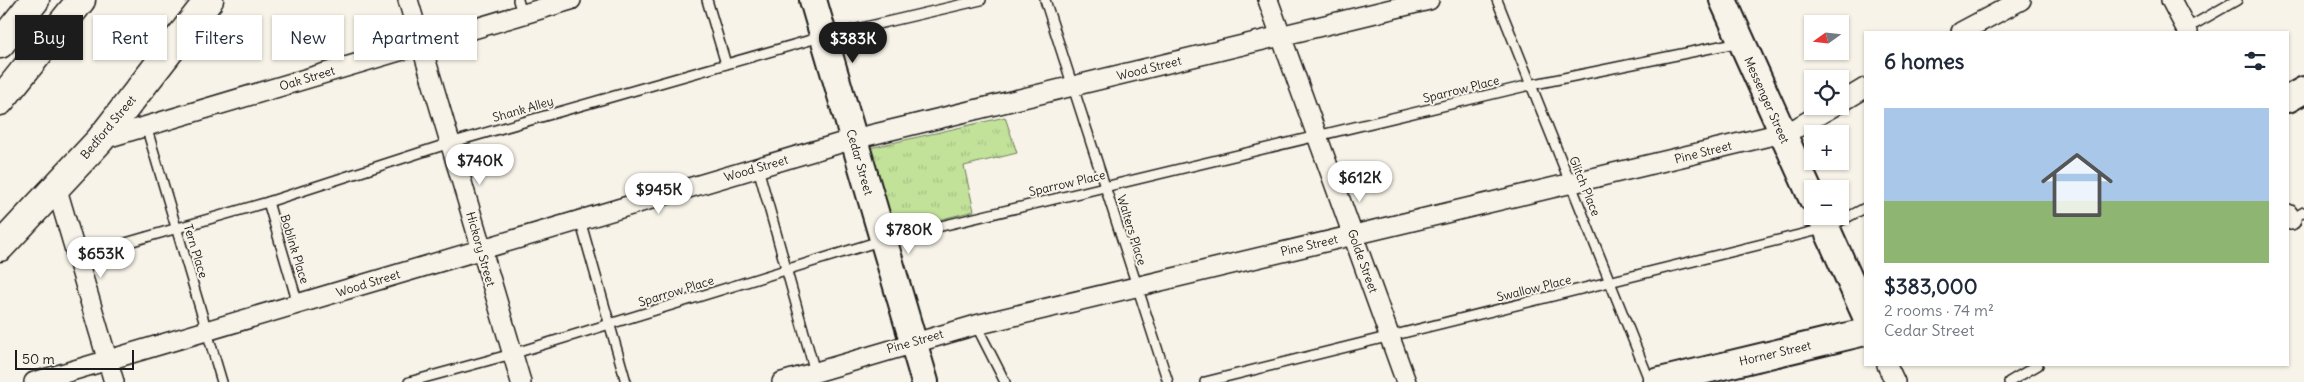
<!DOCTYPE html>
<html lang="en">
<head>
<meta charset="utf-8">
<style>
  :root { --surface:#fff; --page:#f2f2f3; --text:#1f2937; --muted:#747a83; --accent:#1c1c1c }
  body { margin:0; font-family:Delius,sans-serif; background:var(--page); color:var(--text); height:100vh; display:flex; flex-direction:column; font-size:19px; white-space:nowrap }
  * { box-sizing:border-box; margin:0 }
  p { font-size:16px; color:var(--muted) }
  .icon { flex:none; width:28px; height:28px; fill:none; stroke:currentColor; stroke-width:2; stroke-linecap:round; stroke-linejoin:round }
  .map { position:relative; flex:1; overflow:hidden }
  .sheet { position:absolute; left:1864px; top:31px; width:425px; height:335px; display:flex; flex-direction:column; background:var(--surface); border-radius:0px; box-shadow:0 1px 4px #0004 }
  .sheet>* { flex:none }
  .guide { position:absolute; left:15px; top:15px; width:475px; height:45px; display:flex; gap:10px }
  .needle { width:32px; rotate:255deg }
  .fabs { position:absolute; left:1804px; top:15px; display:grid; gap:10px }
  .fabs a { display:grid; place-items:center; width:45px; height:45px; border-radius:0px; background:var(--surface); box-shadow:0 1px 4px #0004; font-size:25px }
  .scale { position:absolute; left:15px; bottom:12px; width:119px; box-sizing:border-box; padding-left:5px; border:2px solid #1c1c1c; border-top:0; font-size:14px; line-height:18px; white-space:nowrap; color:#1c1c1c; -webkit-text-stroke:4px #f7f3e8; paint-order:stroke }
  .price { position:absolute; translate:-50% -42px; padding:0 11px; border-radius:18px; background:#fff; color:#222; font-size:16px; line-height:32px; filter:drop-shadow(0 1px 2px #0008) }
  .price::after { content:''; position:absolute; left:50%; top:30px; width:15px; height:11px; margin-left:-8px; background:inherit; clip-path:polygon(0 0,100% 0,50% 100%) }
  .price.active { background:var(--accent); color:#fff }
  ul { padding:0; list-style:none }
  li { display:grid; align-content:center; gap:10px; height:265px; padding:0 20px }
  li span { display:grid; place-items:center; height:155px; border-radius:0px; color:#555 }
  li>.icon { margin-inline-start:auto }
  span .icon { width:90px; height:90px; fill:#fffc; stroke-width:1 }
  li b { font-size:21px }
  h2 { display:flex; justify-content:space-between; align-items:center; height:60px; padding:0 20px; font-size:21px }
  .chip { padding:0 18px; border-radius:0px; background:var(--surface); box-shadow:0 1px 4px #0004; font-size:18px; line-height:45px }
  .chip.active { background:var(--accent); color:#fff }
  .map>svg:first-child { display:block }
</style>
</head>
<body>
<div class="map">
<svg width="2304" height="382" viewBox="0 0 2304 382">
  <defs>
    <pattern id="park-tufts" width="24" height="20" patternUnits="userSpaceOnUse" patternTransform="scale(1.25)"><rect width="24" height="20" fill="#c2e199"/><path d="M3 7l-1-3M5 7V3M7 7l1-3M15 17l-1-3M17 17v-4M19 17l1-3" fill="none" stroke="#a6c083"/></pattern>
  </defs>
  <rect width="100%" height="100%" fill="#f7f3e8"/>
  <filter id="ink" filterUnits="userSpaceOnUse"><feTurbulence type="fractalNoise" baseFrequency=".02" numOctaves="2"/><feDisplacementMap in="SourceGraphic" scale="10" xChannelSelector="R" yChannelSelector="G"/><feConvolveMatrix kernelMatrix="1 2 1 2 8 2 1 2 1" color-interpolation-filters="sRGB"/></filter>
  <g filter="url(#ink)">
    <path fill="url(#park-tufts)" stroke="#6f7e5a" d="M1005,117L1017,153L964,166L974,211L895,231L870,148Z"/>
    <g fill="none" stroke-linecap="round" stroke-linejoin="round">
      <defs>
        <g id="lane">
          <path d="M518,0L522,14"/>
          <path d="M707,0L726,64"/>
          <path d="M1045,0L1168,382"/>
          <path d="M1497,0L1650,382"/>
          <path d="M2184,30L2237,0"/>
          <path d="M146,126L222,382"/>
          <path d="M758,168L815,372"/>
          <path d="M268,202L298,304"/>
          <path d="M580,220L626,382"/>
          <path d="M2290,220L2304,212"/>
          <path d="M77,257L268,202L450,143L814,39L981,0"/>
          <path d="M976,325L1005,382"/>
          <path d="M409,382L512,354L883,240L1530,85L1740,42"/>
          <path d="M1205,382L1827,228L1865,208"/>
          <path d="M2009,382L2038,365"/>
        </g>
        <g id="street">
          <path d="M408,0L521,382"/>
          <path d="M1268,0L1406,382"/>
          <path d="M2171,0L2188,32"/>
          <path d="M1961,32L2021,0"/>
          <path d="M1840,103L1865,88"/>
          <path d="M100,140L571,0"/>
          <path d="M56,186L114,382"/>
          <path d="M2288,214L2291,220"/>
          <path d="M1887,365L1895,382"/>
          <path d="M34,382L854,139L1429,0"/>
          <path d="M782,382L976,325L1782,133L1798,127L1834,106"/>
        </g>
        <g id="secondary">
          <path d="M813,0L925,382"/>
          <path d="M1723,0L1812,198"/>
          <path d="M2288,99L2304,90"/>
          <path d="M1821,216L1865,314"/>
          <path d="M1656,382L1865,332"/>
        </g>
        <path id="primary" d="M0,247L100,140L209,0"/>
        <g id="highway">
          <path d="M0,44L35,0"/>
          <path d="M0,101L81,0"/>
        </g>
      </defs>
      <use href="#lane" stroke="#1c1c1c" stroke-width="12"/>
      <use href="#street" stroke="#1c1c1c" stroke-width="22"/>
      <use href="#secondary" stroke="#1c1c1c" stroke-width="30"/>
      <use href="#primary" stroke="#1c1c1c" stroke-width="31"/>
      <use href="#highway" stroke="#1c1c1c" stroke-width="31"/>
      <use href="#lane" stroke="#f7f3e8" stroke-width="9"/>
      <use href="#street" stroke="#f7f3e8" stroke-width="19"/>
      <use href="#secondary" stroke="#f7f3e8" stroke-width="26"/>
      <use href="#primary" stroke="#f7f3e8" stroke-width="28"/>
      <use href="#highway" stroke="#f7f3e8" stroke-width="28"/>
    </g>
  </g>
  <g text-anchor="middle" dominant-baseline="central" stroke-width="4" stroke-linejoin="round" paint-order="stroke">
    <g font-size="12" fill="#1c1c1c" stroke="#f7f3e8">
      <text transform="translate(1149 68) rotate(-14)">Wood Street</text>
      <text transform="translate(307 78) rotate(-17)">Oak Street</text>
      <text transform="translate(1461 89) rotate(-14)">Sparrow Place</text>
      <text transform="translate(1767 100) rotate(66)">Messenger Street</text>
      <text transform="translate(523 109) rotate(-16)">Shank Alley</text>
      <text transform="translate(108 127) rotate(-50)">Bedford Street</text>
      <text transform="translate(1703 152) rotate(-14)">Pine Street</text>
      <text transform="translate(860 162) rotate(74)">Cedar Street</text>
      <text transform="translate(756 168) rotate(-16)">Wood Street</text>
      <text transform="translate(1067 183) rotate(-13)">Sparrow Place</text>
      <text transform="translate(1585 186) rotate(68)">Glitch Place</text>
      <text transform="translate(1132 230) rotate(73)">Walters Place</text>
      <text transform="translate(1309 245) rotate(-13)">Pine Street</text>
      <text transform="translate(295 249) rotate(73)">Boblink Place</text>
      <text transform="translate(481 249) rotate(74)">Hickory Street</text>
      <text transform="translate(196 251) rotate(73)">Tern Place</text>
      <text transform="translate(1363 261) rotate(70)">Golde Street</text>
      <text transform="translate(368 283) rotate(-17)">Wood Street</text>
      <text transform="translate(1534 288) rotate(-14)">Swallow Place</text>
      <text transform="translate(676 291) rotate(-17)">Sparrow Place</text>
      <text transform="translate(915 341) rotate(-16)">Pine Street</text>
      <text transform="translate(1775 353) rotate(-13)">Horner Street</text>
    </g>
  </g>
</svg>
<div class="fabs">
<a><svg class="needle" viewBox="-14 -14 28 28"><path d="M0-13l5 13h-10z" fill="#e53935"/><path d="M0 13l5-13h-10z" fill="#747a83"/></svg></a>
<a><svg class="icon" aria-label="locate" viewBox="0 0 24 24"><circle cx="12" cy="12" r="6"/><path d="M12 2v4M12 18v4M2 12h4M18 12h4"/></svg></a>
<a>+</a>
<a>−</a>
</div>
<div class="scale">50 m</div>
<b class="price active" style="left:853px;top:64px">$383K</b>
<b class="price" style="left:480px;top:186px">$740K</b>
<b class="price" style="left:1360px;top:203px">$612K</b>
<b class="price" style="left:659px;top:215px">$945K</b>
<b class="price" style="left:909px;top:255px">$780K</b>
<b class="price" style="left:101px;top:279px">$653K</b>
<div class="guide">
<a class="chip active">Buy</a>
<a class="chip">Rent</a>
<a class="chip">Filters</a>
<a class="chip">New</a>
<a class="chip">Apartment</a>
</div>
<section class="sheet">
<h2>6 homes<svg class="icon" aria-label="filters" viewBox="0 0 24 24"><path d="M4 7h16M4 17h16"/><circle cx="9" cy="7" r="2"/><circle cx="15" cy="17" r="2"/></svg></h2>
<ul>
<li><span style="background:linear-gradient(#a9c7e8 60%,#8fb573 0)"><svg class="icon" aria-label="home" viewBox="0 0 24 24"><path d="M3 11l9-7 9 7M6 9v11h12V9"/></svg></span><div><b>$383,000</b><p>2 rooms · 74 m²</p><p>Cedar Street</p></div></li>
</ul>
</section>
</div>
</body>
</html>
